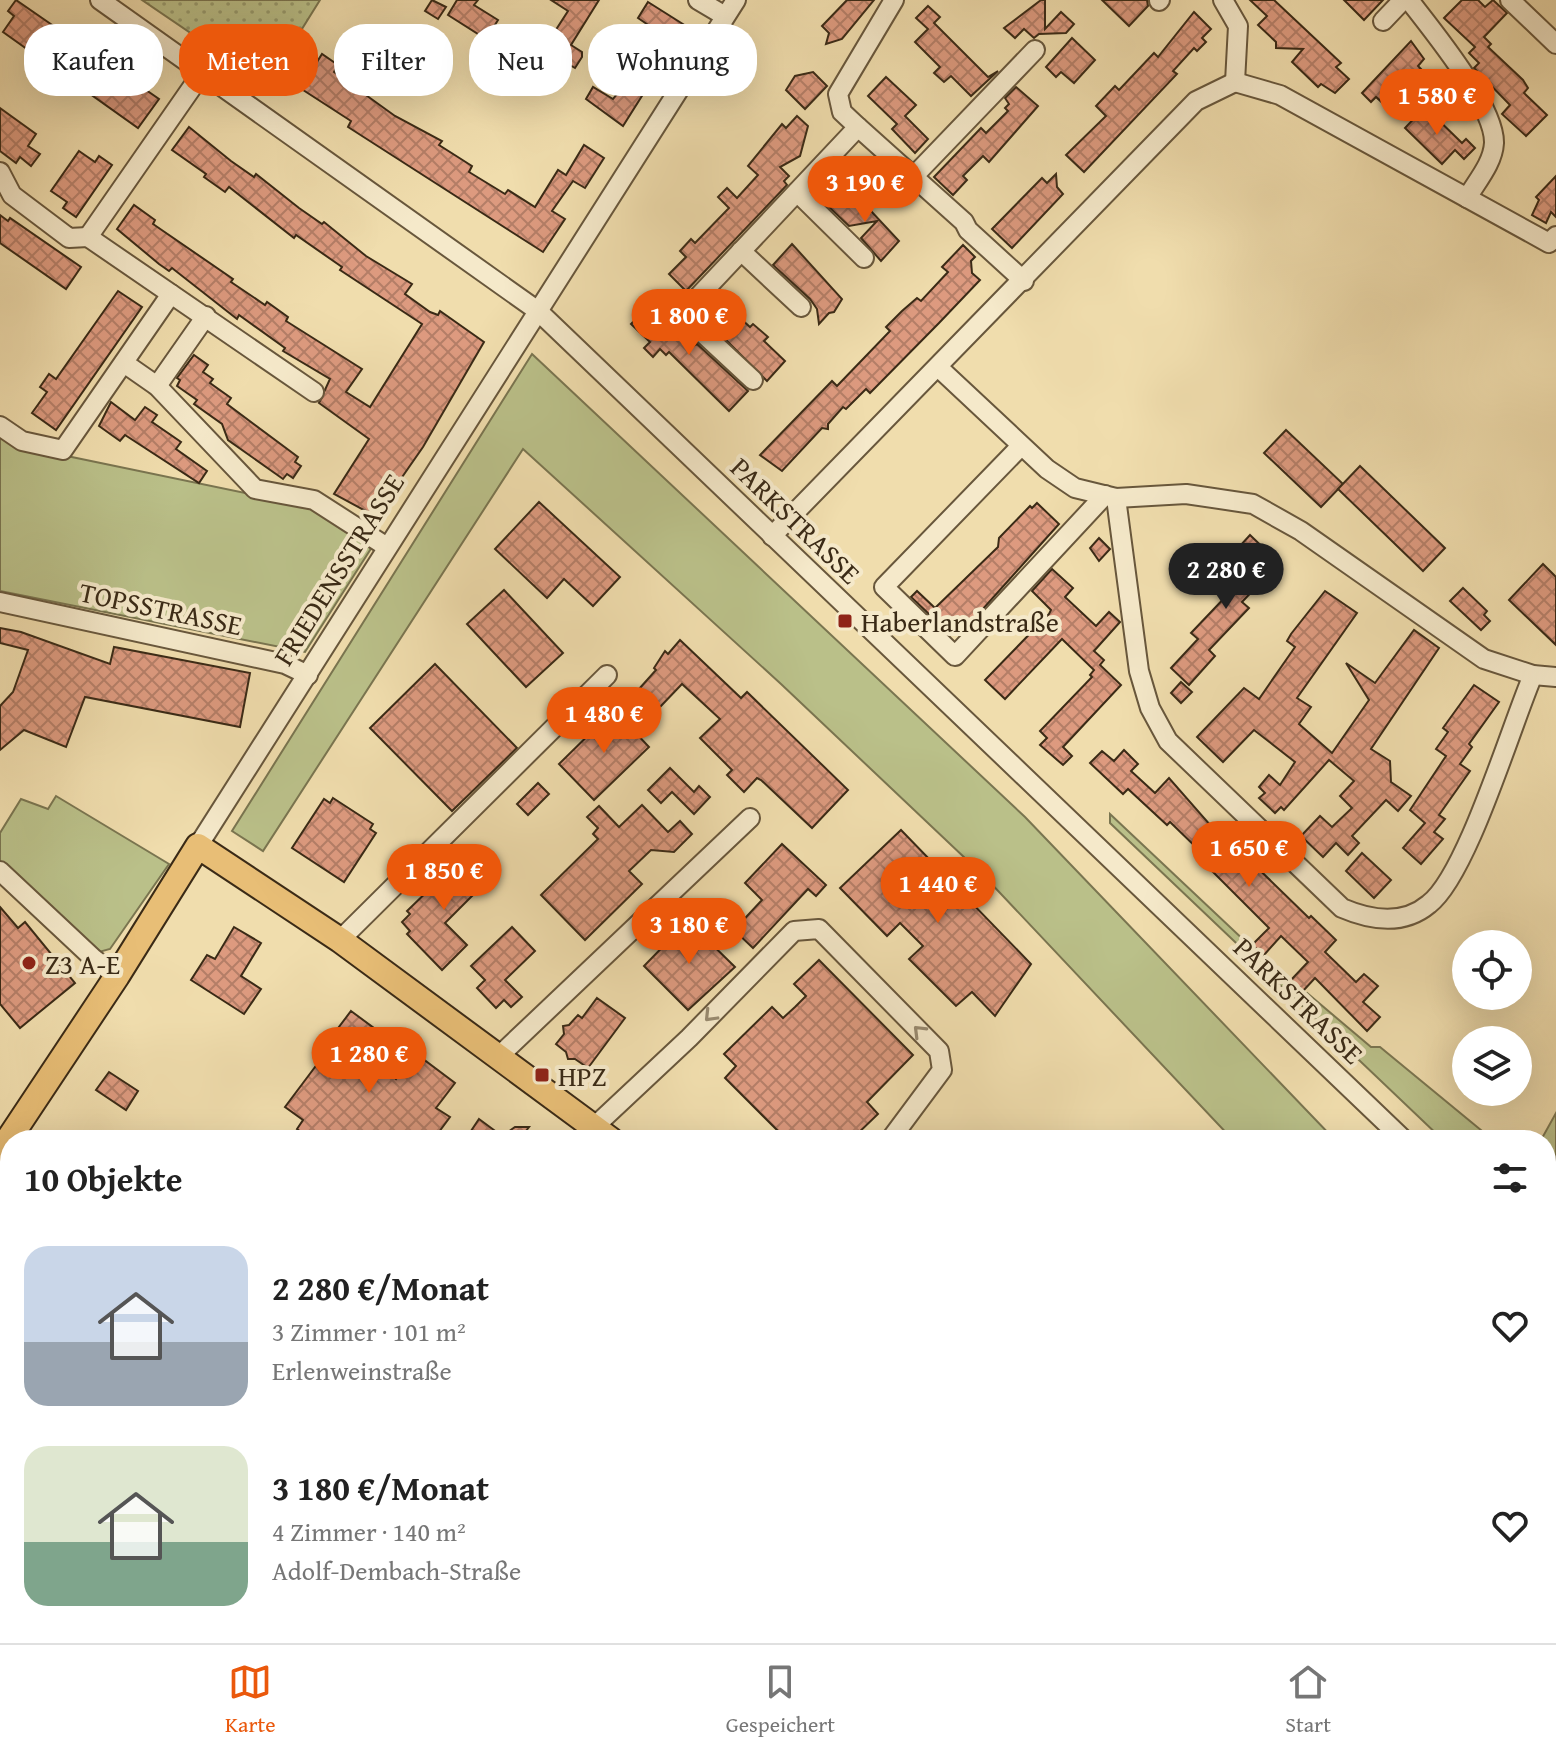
<!DOCTYPE html>
<html lang="de">
<head>
<meta charset="utf-8">
<style>
  :root { --surface:#fff; --page:#f2f2f2; --text:#222; --muted:#767676; --line:#e0e0e0; --accent:#ea580c }
  body { margin:0; font-family:"Gentium Book Plus",serif; background:var(--page); color:var(--text); height:100vh; display:flex; flex-direction:column; font-size:30px; white-space:nowrap }
  * { box-sizing:border-box; margin:0 }
  p { font-size:26px; color:var(--muted) }
  .icon { flex:none; width:44px; height:44px; fill:none; stroke:currentColor; stroke-width:2; stroke-linecap:round; stroke-linejoin:round }
  .map { position:relative; flex:1; overflow:hidden }
  .sheet { position:absolute; left:0px; top:1130px; width:1556px; height:514px; display:flex; flex-direction:column; background:var(--surface); border-radius:32px 32px 0 0; box-shadow:0 8px 32px #0002 }
  .sheet>* { flex:none }
  .guide { position:absolute; left:24px; top:24px; width:800px; height:72px; display:flex; gap:16px }
  .controls { position:absolute; left:1452px; top:930px; display:grid; gap:16px }
  .controls a { display:grid; place-items:center; width:80px; height:80px; border-radius:50%; background:var(--surface); box-shadow:0 8px 32px #0002; font-size:40px }
  .price { position:absolute; translate:-50% -68px; padding:0 18px; border-radius:28px; background:var(--accent); color:#fff; font-size:26px; line-height:52px; filter:drop-shadow(0 2px 4px #0008) }
  .price::after { content:''; position:absolute; left:50%; top:48px; width:24px; height:18px; margin-left:-12px; background:inherit; clip-path:polygon(0 0,100% 0,50% 100%) }
  .price.selected { background:#222; color:#fff }
  ul { padding:0; list-style:none }
  li { display:flex; align-items:center; gap:24px; height:200px; padding:0 24px }
  li span { display:grid; place-items:center; flex:none; width:224px; height:160px; border-radius:24px; color:#555 }
  li>.icon { margin-inline-start:auto }
  span .icon { width:96px; height:96px; fill:#fffc; stroke-width:1 }
  li b { font-size:34px }
  h2 { display:flex; justify-content:space-between; align-items:center; height:96px; padding:0 24px; font-size:34px }
  .pill { padding:0 28px; border-radius:32px; background:var(--surface); box-shadow:0 8px 32px #0002; font-size:28px; line-height:72px }
  .pill.selected { background:var(--accent); color:#fff }
  .menu { display:flex; justify-content:space-around; align-items:center; height:112px; border-top:2px solid var(--line); background:var(--surface); font-size:22px; color:var(--muted) }
  .menu a { display:grid; justify-items:center; gap:4px }
  .menu .selected { color:var(--accent) }
  .map>svg:first-child { display:block }
</style>
</head>
<body>
<div class="map">
<svg width="1556" height="1643" viewBox="0 0 1556 1643">
  <defs>
    <pattern id="garden-dots" width="8" height="8" patternUnits="userSpaceOnUse" patternTransform="scale(2)"><rect width="8" height="8" fill="#bac089"/><path d="M2 2h.1M6 6h.1" fill="none" stroke="#989c6f" stroke-width="1.8" stroke-linecap="round"/></pattern>
    <pattern id="building-cross-hatch" width="8" height="8" patternUnits="userSpaceOnUse" patternTransform="scale(2)"><rect width="8" height="8" fill="#dd9a7f"/><path d="M0 0l8 8M0 8l8-8" fill="none" stroke="#b47e67"/></pattern>
  </defs>
  <rect width="100%" height="100%" fill="#f0ddad"/>
  <filter id="stains"><feTurbulence type="fractalNoise" baseFrequency=".0025" numOctaves="4"/><feColorMatrix values="0 0 0 0 .2 0 0 0 0 .09 0 0 0 0 .02 0 0 0 .5 -.17"/></filter>
  <radialGradient id="worn" r=".72"><stop offset=".6" stop-color="#630" stop-opacity="0"/><stop offset="1" stop-color="#630" stop-opacity=".3"/></radialGradient>
  <g fill="#bac089" stroke="#7a7550" stroke-width="2">
    <path d="M532,354L1025,817L1335,1140H1233L985,877L781,684L523,449L263,851L232,831Z"/>
    <path d="M0,436L14,445L308,506L372,547L305,652L0,591Z"/>
    <path d="M56,796L169,864L110,949L99,952L0,862V833L21,799L48,809Z"/>
    <path d="M1110,814L1302,995L1307,993L1371,1047H1380L1493,1140H1443L1110,823Z"/>
    <path d="M1556,1113V1199L1546,1216V1140H1541Z"/>
    <path d="M1556,1363V1425L1546,1445V1384Z"/>
    <path d="M1153,1634H1347L1345,1643H1147Z"/>
    <path d="M1438,1634H1465L1462,1643H1435Z"/>
  </g>
  <path fill="url(#garden-dots)" stroke="#7a7550" stroke-width="2" d="M142,0H320L267,85Z"/>
  <g fill="url(#building-cross-hatch)" stroke="#3a2a16" stroke-width="2">
    <path d="M16,0L159,99L138,128L3,32L14,16L8,11Z"/>
    <path d="M432,0L446,7L438,19L425,11Z"/>
    <path d="M457,0H478L474,5L498,20L486,39L448,15Z"/>
    <path d="M551,0H599L571,45L582,52V57L575,68L568,64L556,83L532,68L539,56L527,48L536,34L548,42L568,11Z"/>
    <path d="M847,0H874L842,39L826,44L829,33L822,26Z"/>
    <path d="M1041,0H1045V29L1061,12L1074,24L1066,33L1039,34L1034,38L1024,29L1015,38L1004,28Z"/>
    <path d="M1102,0H1147L1148,6L1129,26Z"/>
    <path d="M1250,0H1274L1341,63L1336,67L1349,79L1335,93L1321,84L1318,87L1292,62L1303,49L1276,48V42L1258,25L1267,16Z"/>
    <path d="M1344,0H1383L1364,20Z"/>
    <path d="M1462,0H1478L1485,7L1493,0L1507,13L1484,37L1491,44L1488,47L1523,80L1528,88L1524,93L1547,115L1526,136L1502,114L1510,105L1474,68L1479,63L1469,53L1475,47L1444,18Z"/>
    <path d="M648,2L686,26L623,126L586,99L593,87L613,99L640,67L637,65L657,31L638,18Z"/>
    <path d="M928,6L940,17L934,23L988,77L998,71L971,96L951,76L944,82L934,73L940,67L915,42L928,29L916,18Z"/>
    <path d="M1194,12L1211,29L1202,38L1206,42L1197,51L1194,48L1173,71L1177,74L1084,172L1066,155L1106,116L1096,106L1115,86L1119,90L1154,53L1158,57Z"/>
    <path d="M1072,38L1095,60L1074,83L1061,72L1056,77L1046,67Z"/>
    <path d="M1411,41L1424,59L1418,66L1423,71L1389,109L1376,97L1371,102L1362,93Z"/>
    <path d="M298,54L315,65L322,54L338,65L334,72L395,116L442,141L439,145L472,166L469,172L505,194L508,190L535,207L558,170L566,175L584,145L604,158L585,188L573,181L552,211L565,219L543,252L348,127L351,121L283,77Z"/>
    <path d="M813,72L827,86L805,109L786,90L795,76Z"/>
    <path d="M886,77L916,105L905,116L928,139L915,153L892,129L897,124L868,96Z"/>
    <path d="M1016,87L1038,106L989,162L983,156L963,176L967,180L953,195L934,177L981,128L986,133L1008,111L1005,108L1009,104L1005,98Z"/>
    <path d="M1425,107L1462,143L1466,139L1475,148L1464,159L1455,150L1442,164L1405,128Z"/>
    <path d="M0,108L36,134L28,146L40,154L31,166L20,157L16,163L0,151Z"/>
    <path d="M797,116L808,126L800,156L780,167L789,176L784,181L787,185L686,291L669,274L686,257L680,251L691,239L695,243L729,208L718,197L727,188L737,198L758,175L748,166L782,124L786,128Z"/>
    <path d="M189,127L231,161L254,177L256,174L299,208L322,224L324,222L366,256L412,284L405,294L430,312L438,315L440,311L484,342L423,447L375,516L334,494L369,439L319,403L330,379L283,351L285,348L239,315L237,319L172,268L169,271L159,264L117,229L134,205L155,220L153,224L233,279L231,282L265,305L267,302L288,317L286,321L362,369L346,392L370,407L422,324L340,270L342,267L296,235L294,238L229,187L225,192L204,177L206,174L172,150Z"/>
    <path d="M79,151L95,162L99,156L112,165L76,217L63,208L67,202L51,191Z"/>
    <path d="M1056,174L1057,187L1063,194L1012,248L992,229L1042,178L1047,183Z"/>
    <path d="M1556,176V217L1551,212L1546,223L1532,215L1539,200L1536,197Z"/>
    <path d="M846,190L853,198L856,195L899,241L881,261L861,238L877,221L849,226L829,207Z"/>
    <path d="M0,215L8,221L10,218L81,267L66,289L0,243Z"/>
    <path d="M792,244L842,299L834,312L829,313L819,324L817,309L810,299L773,265Z"/>
    <path d="M963,245L975,257L971,261L972,273L980,280L939,323L870,393L866,389L846,409L843,407L828,424V429L822,428L782,471L760,455L832,381L837,386L890,331L886,327L902,311L917,298L921,301L948,272L942,267Z"/>
    <path d="M118,291L142,307L56,430L32,413L47,392L40,387L49,374L56,379Z"/>
    <path d="M652,303L691,347L697,344L748,391L729,411L669,352L666,355L660,349L653,357L644,348L650,342L631,324Z"/>
    <path d="M730,309L750,327L753,324L768,337L764,341L785,361L767,381L713,327Z"/>
    <path d="M194,355L208,365L203,372L213,379L210,383L231,398L227,404L298,457L295,462L301,466L293,478L287,474L283,479L228,440L222,424L194,404L197,400L177,386L180,380L177,378Z"/>
    <path d="M111,402L135,420L145,407L157,415L152,422L181,442L176,449L207,471L199,483L125,435L120,441L99,426Z"/>
    <path d="M1286,430L1343,484L1321,507L1264,453Z"/>
    <path d="M1360,466L1445,548L1423,571L1338,489Z"/>
    <path d="M539,502L620,577L593,606L564,579L547,598L495,549Z"/>
    <path d="M1037,503L1059,524L982,610L966,624L961,619L948,632L911,597L917,591L935,608L998,547L999,538L1030,506L1032,508Z"/>
    <path d="M1250,535L1279,563L1242,602L1249,608L1209,650L1215,656L1189,685L1171,668L1198,639L1191,633L1231,591L1225,585L1252,557L1240,546Z"/>
    <path d="M1099,538L1110,549L1099,561L1090,548Z"/>
    <path d="M1543,564L1556,577V645L1509,600Z"/>
    <path d="M1052,569L1073,588L1065,597L1096,626L1109,612L1120,622L1094,651L1104,660L1100,665L1121,685L1063,747L1072,756L1063,765L1040,745L1047,738L1040,731L1092,677L1090,675L1094,670L1062,639L1005,699L985,680L1049,614L1051,610L1032,591Z"/>
    <path d="M1463,588L1487,611L1484,615L1490,621L1481,630L1450,601Z"/>
    <path d="M504,590L563,653L526,687L467,624Z"/>
    <path d="M1325,591L1357,613L1297,698L1311,707L1299,724L1332,753L1369,700L1346,663L1375,683L1414,630L1439,648L1371,749L1390,761L1391,782L1411,796L1398,811L1386,800L1352,836L1359,843L1348,855L1336,843L1323,857L1301,836L1320,816L1332,827L1352,808L1340,796L1354,781L1329,760L1284,810L1281,807L1275,813L1259,798L1265,793L1259,787L1269,775L1280,785L1295,762L1254,730L1223,762L1197,737L1244,688L1259,699L1295,647L1287,641L1291,634Z"/>
    <path d="M0,628L21,632L110,664L114,647L250,673L240,727L85,697L66,747L24,730L0,750V706L13,692L28,650L0,643Z"/>
    <path d="M680,640L741,698L747,692L848,790L812,828L761,780L757,778L744,792L727,775L732,770L700,738L720,719L682,684L659,708L639,689L656,670L654,668L665,651L668,654Z"/>
    <path d="M435,664L517,748L452,811L370,728Z"/>
    <path d="M1181,682L1192,692L1181,703L1171,693Z"/>
    <path d="M1474,685L1499,702L1469,744L1472,747L1460,764L1470,771L1439,815L1445,819L1434,832L1443,839L1421,864L1403,848L1425,823L1410,810L1446,756L1436,749L1448,732L1443,728Z"/>
    <path d="M614,710L649,747L594,800L559,764Z"/>
    <path d="M1124,750L1138,764L1131,771L1155,793L1169,778L1225,842L1235,846L1309,918L1311,916L1336,940L1325,952L1356,982L1364,974L1378,986L1363,1002L1380,1017L1367,1031L1315,978L1303,991L1291,980L1308,962L1281,936L1264,955L1252,945L1269,928L1197,856L1201,852L1170,822L1167,825L1128,789L1123,794L1090,763L1102,751L1114,761Z"/>
    <path d="M670,768L694,792L699,786L710,797L694,814L672,792L661,803L648,790Z"/>
    <path d="M538,783L549,794L528,815L517,804Z"/>
    <path d="M333,798L373,824L370,829L376,833L344,882L292,848L324,799L330,803Z"/>
    <path d="M642,805L668,832L680,821L692,834L674,852L651,850L629,871L642,884L585,940L541,895L598,839L593,834L598,828L587,817L599,806L619,827Z"/>
    <path d="M901,830L1031,964L995,1016L972,992L956,1006L909,959L923,946L900,923L887,936L840,888Z"/>
    <path d="M782,844L826,885L816,896L808,889L753,948L734,930L762,900L745,883Z"/>
    <path d="M1362,853L1391,880L1374,898L1346,871Z"/>
    <path d="M466,854L490,878L445,923L467,945L442,970L407,934L410,931L402,922L410,914L407,911Z"/>
    <path d="M0,907L18,928L25,922L75,983L20,1028L0,1004Z"/>
    <path d="M688,921L735,967L688,1010L644,966Z"/>
    <path d="M234,927L261,943L241,976L261,989L244,1014L191,980L207,955L215,959Z"/>
    <path d="M512,927L535,951L505,980L522,997L511,1007L504,1000L496,1008L477,988L485,980L471,966Z"/>
    <path d="M819,960L913,1055L867,1102L878,1114L851,1140H787L725,1078L736,1066L724,1054L772,1007L783,1018L795,1007L806,996L794,984Z"/>
    <path d="M597,998L625,1018L588,1068L575,1059H568L566,1052L556,1044L564,1034L563,1026L569,1025L578,1015L582,1018Z"/>
    <path d="M351,1011L378,1031L351,1068L372,1084L383,1069L396,1079L415,1053L455,1083L436,1108L450,1117L433,1140H311L297,1129L303,1120L285,1107L330,1047L326,1044Z"/>
    <path d="M109,1072L138,1091L126,1110L96,1090Z"/>
    <path d="M479,1119L502,1136L515,1127H529L519,1140H465Z"/>
  </g>
  <g fill="none" stroke-linecap="round" stroke-linejoin="round">
    <defs>
      <g id="minor">
        <path d="M100,0L538,311L1404,1140"/>
        <path d="M698,0L725,16"/>
        <path d="M1223,0L1238,26L1235,82"/>
        <path d="M1409,0C1432,30 1495,106 1494,143C1493,163 1477,181 1467,198"/>
        <path d="M1510,0L1556,44"/>
        <path d="M1159,1L1160,0"/>
        <path d="M1383,21L1403,0"/>
        <path d="M202,73L88,237L314,392"/>
        <path d="M1235,82L1280,95L1549,243L1556,236"/>
        <path d="M858,127L964,222L968,230L1024,281"/>
        <path d="M0,172L12,195L69,238L88,237"/>
        <path d="M913,177L1035,50"/>
        <path d="M797,192L864,258"/>
        <path d="M741,251L801,307"/>
        <path d="M124,363L157,386L255,489L314,500L387,547"/>
        <path d="M939,368L1047,469L1075,488L1116,498L1186,494L1253,504L1301,531L1484,659L1533,675L1556,677"/>
        <path d="M753,380L682,314L858,127L842,112L838,94L894,0"/>
        <path d="M157,386L206,316"/>
        <path d="M0,426L22,441L63,450L171,294"/>
        <path d="M1021,446L884,587L955,656L1105,495"/>
        <path d="M1116,498L1139,671L1150,708L1168,741L1342,908C1370,920 1403,926 1429,904C1467,875 1511,726 1533,675"/>
        <path d="M772,536L1196,101L1235,82"/>
        <path d="M0,602L285,664L308,675"/>
        <path d="M198,846L736,0"/>
        <path d="M0,871L94,959L117,976"/>
        <path d="M340,940L607,675"/>
        <path d="M498,1057L750,818"/>
        <path d="M594,1127L689,1038L794,931L819,929L939,1051L942,1070L890,1140"/>
        <path d="M1546,1276L1556,1286"/>
      </g>
      <g id="major">
        <path d="M0,1152L117,976L198,846L340,940L611,1140"/>
        <path d="M1227,1634V1643"/>
      </g>
      <g id="highway">
        <path d="M1546,1268L1556,1249"/>
        <path d="M1546,1332L1556,1313"/>
        <path d="M1379,1643L1382,1634"/>
        <path d="M1410,1643L1412,1634"/>
      </g>
    </defs>
    <use href="#minor" stroke="#68573c" stroke-width="22"/>
    <use href="#major" stroke="#3a2a16" stroke-width="28"/>
    <use href="#highway" stroke="#3a2a16" stroke-width="32"/>
    <use href="#minor" stroke="#f5e9ca" stroke-width="18"/>
    <use href="#major" stroke="#e8be76" stroke-width="24"/>
    <use href="#highway" stroke="#e8be76" stroke-width="28"/>
  </g>
  <defs><path id="oneway-chevron" d="M-2-3.5L2.5 0L-2 3.5" fill="none" stroke-width="1.6" stroke-linecap="round" stroke-linejoin="round" transform="scale(2)"/></defs>
  <g stroke="#988a70">
    <use href="#oneway-chevron" transform="translate(710 1016) rotate(134)"/>
    <use href="#oneway-chevron" transform="translate(919 1031) rotate(-135)"/>
  </g>
  <g fill="#8f2418" stroke="#f5e9ca" stroke-width="3">
    <rect x="837" y="613" width="16" height="16" rx="4"/>
    <circle cx="29" cy="963" r="8"/>
    <rect x="534" y="1067" width="16" height="16" rx="4"/>
  </g>
  <g text-anchor="middle" dominant-baseline="central" stroke-width="8" stroke-linejoin="round" paint-order="stroke">
    <g font-size="28" fill="#3a2a16" stroke="#f5e9ca">
      <text transform="translate(796 520) rotate(44)">PARKSTRASSE</text>
      <text transform="translate(338 569) rotate(-58)">FRIEDENSSTRASSE</text>
      <text transform="translate(161 608) rotate(12)">TOPSSTRASSE</text>
      <text transform="translate(1299 1000) rotate(44)">PARKSTRASSE</text>
    </g>
    <g font-size="28" fill="#3a2a16" stroke="#f5e9ca" text-anchor="start">
      <text x="861" y="621">Haberlandstraße</text>
      <text x="45" y="963">Z3 A-E</text>
      <text x="558" y="1075">HPZ</text>
    </g>
  </g>
  <rect width="100%" height="100%" filter="url(#stains)"/>
  <rect width="100%" height="100%" fill="url(#worn)"/>
</svg>
<div class="controls">
<a><svg class="icon" aria-label="locate" viewBox="0 0 24 24"><circle cx="12" cy="12" r="6"/><path d="M12 2v4M12 18v4M2 12h4M18 12h4"/></svg></a>
<a><svg class="icon" aria-label="layers" viewBox="0 0 24 24"><path d="M12 4l9 5-9 5-9-5zM3 14l9 5 9-5"/></svg></a>
</div>
<b class="price" style="left:1437px;top:137px">1 580 €</b>
<b class="price" style="left:865px;top:224px">3 190 €</b>
<b class="price" style="left:689px;top:357px">1 800 €</b>
<b class="price selected" style="left:1226px;top:611px">2 280 €</b>
<b class="price" style="left:604px;top:755px">1 480 €</b>
<b class="price" style="left:1249px;top:889px">1 650 €</b>
<b class="price" style="left:444px;top:912px">1 850 €</b>
<b class="price" style="left:938px;top:925px">1 440 €</b>
<b class="price" style="left:689px;top:966px">3 180 €</b>
<b class="price" style="left:369px;top:1095px">1 280 €</b>
<div class="guide">
<a class="pill">Kaufen</a>
<a class="pill selected">Mieten</a>
<a class="pill">Filter</a>
<a class="pill">Neu</a>
<a class="pill">Wohnung</a>
</div>
<section class="sheet">
<h2>10 Objekte<svg class="icon" aria-label="filters" viewBox="0 0 24 24"><path d="M4 7h16M4 17h16"/><circle cx="9" cy="7" r="2"/><circle cx="15" cy="17" r="2"/></svg></h2>
<ul>
<li><span style="background:linear-gradient(#c9d6e8 60%,#9aa5b1 0)"><svg class="icon" aria-label="home" viewBox="0 0 24 24"><path d="M3 11l9-7 9 7M6 9v11h12V9"/></svg></span><div><b>2 280 €/Monat</b><p>3 Zimmer · 101 m²</p><p>Erlenweinstraße</p></div><svg class="icon" aria-label="heart" viewBox="0 0 24 24"><path d="M12 20l-8-8c-3-5 5-10 8-4 3-6 11-1 8 4z"/></svg></li>
<li><span style="background:linear-gradient(#dfe7d0 60%,#7fa58c 0)"><svg class="icon" aria-label="home" viewBox="0 0 24 24"><path d="M3 11l9-7 9 7M6 9v11h12V9"/></svg></span><div><b>3 180 €/Monat</b><p>4 Zimmer · 140 m²</p><p>Adolf-Dembach-Straße</p></div><svg class="icon" aria-label="heart" viewBox="0 0 24 24"><path d="M12 20l-8-8c-3-5 5-10 8-4 3-6 11-1 8 4z"/></svg></li>
</ul>
</section>
</div>
<nav class="menu">
<a class="selected"><svg class="icon" aria-label="map" viewBox="0 0 24 24"><path d="M3 6l6-2 6 2 6-2v14l-6 2-6-2-6 2zM9 4v14M15 6v14"/></svg>Karte</a>
<a><svg class="icon" aria-label="saved" viewBox="0 0 24 24"><path d="M7 4h10v16l-5-4-5 4z"/></svg>Gespeichert</a>
<a><svg class="icon" aria-label="home" viewBox="0 0 24 24"><path d="M3 11l9-7 9 7M6 9v11h12V9"/></svg>Start</a>
</nav>
</body>
</html>
